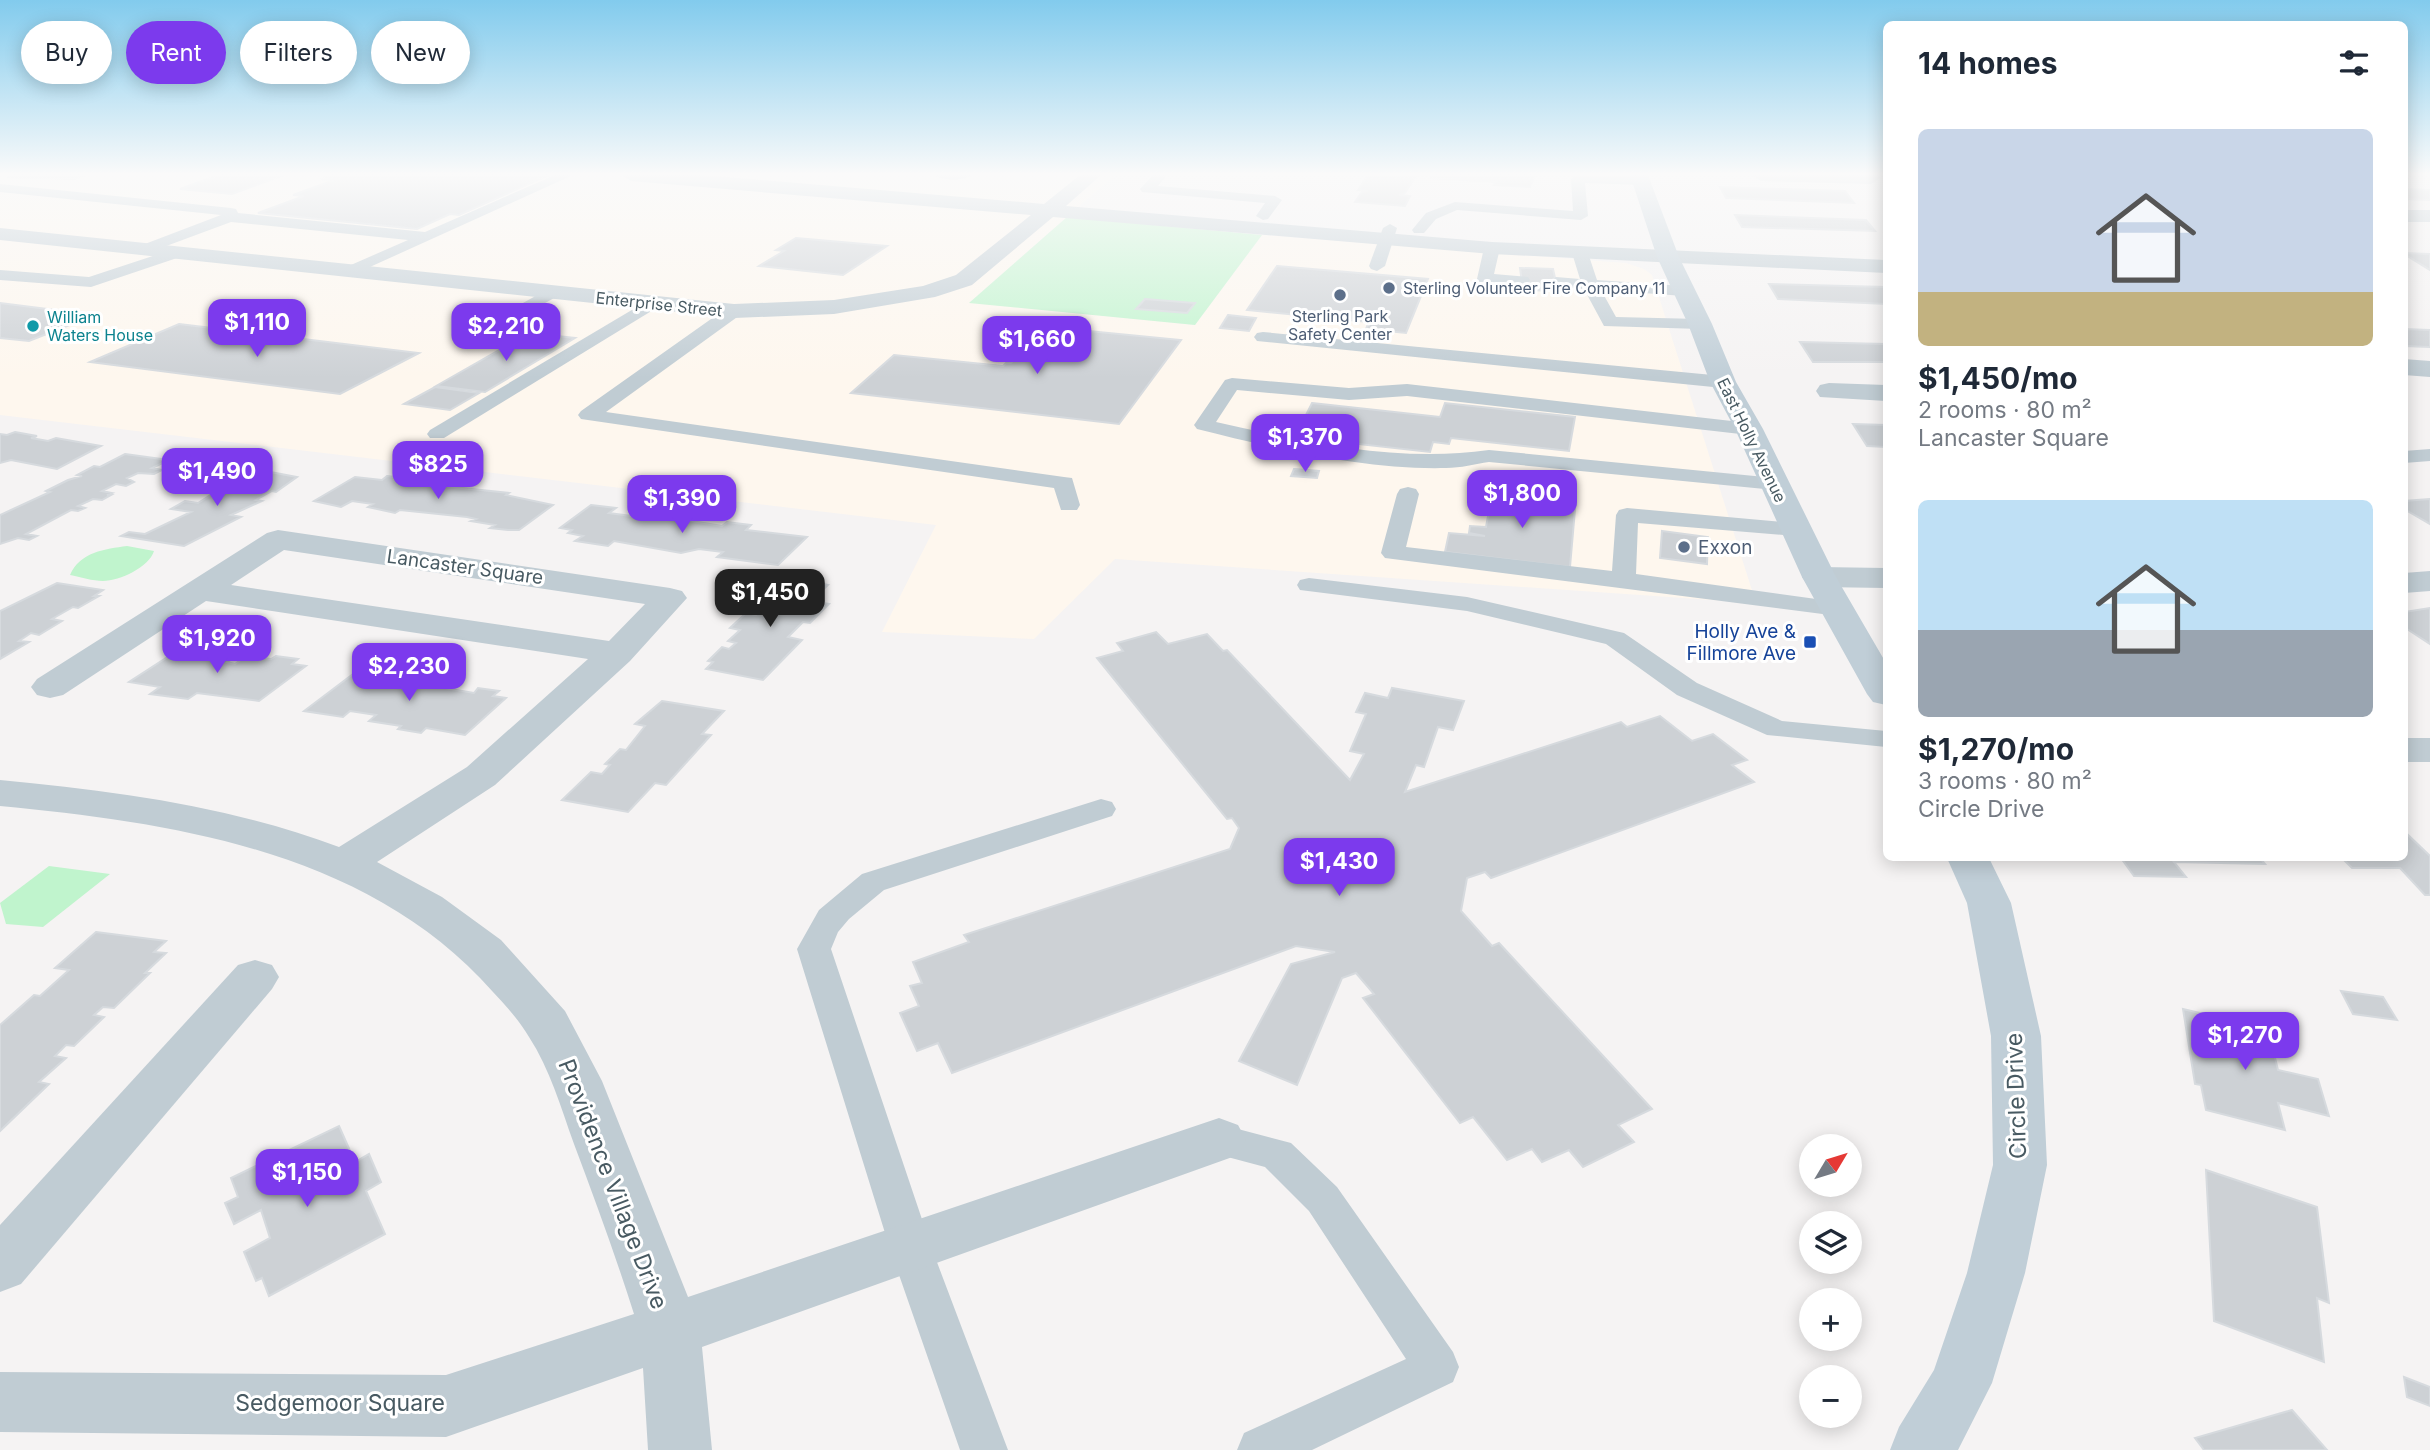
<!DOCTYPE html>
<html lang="en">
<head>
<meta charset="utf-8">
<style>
  :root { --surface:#fff; --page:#f6f6f7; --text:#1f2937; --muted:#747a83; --accent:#7c3aed }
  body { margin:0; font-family:Inter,sans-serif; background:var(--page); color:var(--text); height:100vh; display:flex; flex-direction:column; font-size:26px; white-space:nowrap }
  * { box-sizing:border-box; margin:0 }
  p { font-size:23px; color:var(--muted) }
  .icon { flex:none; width:38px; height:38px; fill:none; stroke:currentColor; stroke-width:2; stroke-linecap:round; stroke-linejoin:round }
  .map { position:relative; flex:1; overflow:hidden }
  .details { position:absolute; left:1883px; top:21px; width:525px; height:840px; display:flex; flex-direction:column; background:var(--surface); border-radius:10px; box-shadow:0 4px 18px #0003 }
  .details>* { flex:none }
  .banner { position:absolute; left:21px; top:21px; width:665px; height:63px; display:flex; gap:14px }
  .needle { width:46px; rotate:52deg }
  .buttons { position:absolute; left:1799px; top:1134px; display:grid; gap:14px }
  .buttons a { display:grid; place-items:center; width:63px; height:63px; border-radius:50%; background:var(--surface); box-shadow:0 4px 18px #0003; font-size:35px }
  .price { position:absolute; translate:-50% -60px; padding:0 16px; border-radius:14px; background:var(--accent); color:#fff; font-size:23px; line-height:46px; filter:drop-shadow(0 2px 4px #0008) }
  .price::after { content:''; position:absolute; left:50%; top:42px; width:21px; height:16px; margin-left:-10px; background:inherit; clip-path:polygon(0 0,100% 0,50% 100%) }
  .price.selected { background:#222; color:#fff }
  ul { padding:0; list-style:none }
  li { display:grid; align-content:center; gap:14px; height:371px; padding:0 35px }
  li span { display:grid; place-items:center; height:217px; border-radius:10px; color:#555 }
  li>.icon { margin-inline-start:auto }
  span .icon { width:126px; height:126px; fill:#fffc; stroke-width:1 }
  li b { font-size:30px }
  h2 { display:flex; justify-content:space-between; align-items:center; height:84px; padding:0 35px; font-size:30px }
  .chip { padding:0 24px; border-radius:32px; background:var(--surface); box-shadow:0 4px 18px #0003; font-size:24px; line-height:63px }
  .chip.selected { background:var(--accent); color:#fff }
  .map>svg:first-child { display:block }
</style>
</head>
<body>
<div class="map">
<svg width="2430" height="1450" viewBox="0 0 2430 1450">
  <rect width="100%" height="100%" fill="#f5f3f3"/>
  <path fill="#fef7ee" d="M0,175H1115L970,302L1195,325L1262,235L1626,263L1644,269L1652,275L1756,603L1115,559L1034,639L882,632L936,525L0,415Z"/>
  <g fill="#c0f4cd">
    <path d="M1067,217L1262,235L1195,325L969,303Z"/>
    <path d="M127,546L154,551C149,567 120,581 103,581C93,581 80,577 70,575C80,552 105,549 127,546Z"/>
    <path d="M49,866L110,874L43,927L6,924L0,903Z"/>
  </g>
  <g fill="#cdd1d5" stroke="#d6dade" stroke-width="2">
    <path d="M13,175H85L74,179L7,177Z"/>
    <path d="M219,175H284L232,194L180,189Z"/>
    <path d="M330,175H549L459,215L450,214L417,229L258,213L304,196L293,195L334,180L321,179Z"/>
    <path d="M1368,175L1415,177L1405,193L1399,195L1410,196L1405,206L1355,202L1362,192L1368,191L1358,190Z"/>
    <path d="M1432,175H1535L1530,187L1494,185L1496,182L1431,178Z"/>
    <path d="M1720,187L1845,191L1854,203L1726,198Z"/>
    <path d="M2404,189L2430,190V200L2404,199Z"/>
    <path d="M1735,215L1866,220L1875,231L1742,227Z"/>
    <path d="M796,238L887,246L843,275L759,266L784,251L776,250Z"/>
    <path d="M2404,253L2430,254V270L2404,254Z"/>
    <path d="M1277,266L1428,279L1406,333L1366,329L1369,322L1247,310Z"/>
    <path d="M1520,268L1553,269L1558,291L1523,290Z"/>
    <path d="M1769,284L1886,287V304L1778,299Z"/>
    <path d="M1145,299L1195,303L1187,313L1136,309Z"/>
    <path d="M0,303L95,315L29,341L0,338Z"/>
    <path d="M1228,315L1256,318L1249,331L1220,328Z"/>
    <path d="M1051,322L1083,325L1078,330L1181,340L1119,424L851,393L894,355L1003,366L1006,363H1011Z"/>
    <path d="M179,324L419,353L340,394L90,362Z"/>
    <path d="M2404,329L2430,330V347L2404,346Z"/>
    <path d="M529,333L575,338L485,392L436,386Z"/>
    <path d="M1800,342L1886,344V362H1813Z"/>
    <path d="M435,387L479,393L450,410L404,404Z"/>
    <path d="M1312,403L1440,417L1445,403L1575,417L1569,451L1451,438L1449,444L1433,442L1430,452L1295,437Z"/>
    <path d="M1853,424L1886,425V447L1867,446Z"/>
    <path d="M15,432L37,436L31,438L48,441L56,438L101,446L57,469L11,460L0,463V434L7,435Z"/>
    <path d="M125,454L169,460L152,468L162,470L154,474L138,473L127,478L134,482L126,486L116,484L102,491L112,493L107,495H111L102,500L93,499L78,506L85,508L78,511L71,510L26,534L37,536L29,540L18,538L0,544V515L50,492L46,491L68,480L82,476L77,475L94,466L100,467Z"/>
    <path d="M244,467L297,477L276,492L272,491L256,500L262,501L231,515L241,517L184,546L121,536L129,532L145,534L191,512L171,509L185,501L198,503L226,485L210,483L217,479L233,481L251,473L237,470Z"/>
    <path d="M1294,469L1319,471L1317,478L1291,476Z"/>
    <path d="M387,476L410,479L406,482L509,493L506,495L553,505L519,530H508L490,528L495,525L471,521L476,519L467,517L400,510L395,513L368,507L373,504L352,501L341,507L314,501L355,477L382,480Z"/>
    <path d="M1493,489L1576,498L1570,567L1445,552L1449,533L1485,536L1469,533L1470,526L1486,527Z"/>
    <path d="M2430,499V524L2404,509V501Z"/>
    <path d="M591,505L616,508L609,513L639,517L644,513L722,526L727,522L751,525L746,530L807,537L778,565L717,557L723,552L699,549L681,553L614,541L608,546L575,541L583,536L568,533L572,530L560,528Z"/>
    <path d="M1662,531L1708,537L1707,564L1660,558Z"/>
    <path d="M776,576L828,585L811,601L829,604L810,623L803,622L788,637L802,640L763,680L706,669L713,662L708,661L722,647L729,649L736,643L728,641L740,630L730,628L746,613L756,615L763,608L757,607L768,597L756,595Z"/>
    <path d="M57,583L103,590L94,596H99L78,608L73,607L52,619L62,621L39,635L31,633L19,641L29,642L0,659V611Z"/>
    <path d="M2430,608V644L2404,627V612Z"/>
    <path d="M1156,632L1168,644L1207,634L1223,651L1227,650L1350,780L1364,754L1350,751L1366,714L1356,712L1365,693L1388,698L1392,688L1464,701L1453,730L1438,727L1424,767L1416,765L1405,792L1621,722L1627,727L1660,716L1692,741L1713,734L1747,760L1732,765L1754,782L1491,878L1485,872L1467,878L1461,911L1492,946L1499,943L1652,1109L1618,1125L1634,1142L1583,1167L1569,1150L1542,1162L1532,1149L1507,1160L1473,1117L1460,1123L1363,998L1374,994L1356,973L1342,978L1297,1085L1239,1061L1291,964L1335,952L1296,946L952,1073L938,1043L917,1051L900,1013L919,1006L910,986L922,983L913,962L969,942L964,935L1230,849L1239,828L1232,818L1227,819L1097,658L1123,651L1117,643Z"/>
    <path d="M183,647L219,650L211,656L232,659L227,662L235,664L246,656L271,659L276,656L298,659L292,664L306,666L259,701L197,693L188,699L150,694L160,687L129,682Z"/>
    <path d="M369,673L437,682L433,686L474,693L478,688L499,691L493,696L506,698L465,735L426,728L421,733L398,729L401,726L369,721L376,715L350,711L343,717L304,711L353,674L366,676Z"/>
    <path d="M662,701L724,711L702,734L711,735L666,785L655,783L628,812L562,800L591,772L602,774L610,765L605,764L620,749L626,750L645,726L635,724Z"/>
    <path d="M2404,831L2430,856V895H2425L2400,868H2352L2343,859L2314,858H2404Z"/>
    <path d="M2121,858H2260L2265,864L2174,862L2186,877L2134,876Z"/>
    <path d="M96,932L166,941L154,952L166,953L145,973H150L114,1008L103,1007L94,1015L104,1017L74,1046L66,1045L55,1056L66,1058L39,1082L49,1084L0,1131V1025L34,995L40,996L69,970L55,968Z"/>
    <path d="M2341,991L2383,997L2397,1020L2353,1014Z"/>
    <path d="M2183,1009L2268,1029L2278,1070L2318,1079L2329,1116L2278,1103L2285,1130L2206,1110L2201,1085L2195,1084Z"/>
    <path d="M339,1126L355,1162L369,1154L381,1182L366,1191L385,1234L269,1296L262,1278L256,1281L244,1252L270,1238L261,1210L234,1224L225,1203L238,1197L231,1178Z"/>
    <path d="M2206,1170L2317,1207L2329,1303L2317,1298L2324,1362L2214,1321Z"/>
    <path d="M2404,1377L2430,1387V1406L2407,1397Z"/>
    <path d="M2292,1410L2327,1450H2204L2195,1438Z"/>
  </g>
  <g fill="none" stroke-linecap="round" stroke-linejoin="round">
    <g fill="#c0ccd3" fill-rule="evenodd">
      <path d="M555,175H573L350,276L344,274L342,271L344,268L408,240L231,222L142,255L137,253L134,250L137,247L221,215L0,192V184L231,208L236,209L238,213L425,232Z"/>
      <path d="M934,175H972C964,181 942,181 934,175Z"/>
      <path d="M1153,175H1167L1158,186L1275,196L1282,200L1268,219L1263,220L1256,216L1265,203L1142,192L1140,189Z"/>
      <path d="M1576,175L1641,177L1648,181L1641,185L1585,183L1588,216L1581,220L1457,210L1436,219L1424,233H1414L1412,230L1426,213L1455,202L1573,211L1571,179Z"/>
      <path d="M1390,224L1397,228L1385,266L1377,271L1371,269L1369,266L1383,228Z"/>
      <path d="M1492,243L1500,248L1494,274L1528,277L1530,280L1528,283L1479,282L1477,279L1484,248Z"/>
      <path d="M1580,248L1588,253L1597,280L1684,286L1692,291L1684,296L1601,290L1616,317L1700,319L1709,324L1700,329L1604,326L1584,289L1556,287L1548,282L1556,277L1580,279L1572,253Z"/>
      <path d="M171,250L179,255L177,258L91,287L0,280V270L89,277Z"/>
      <path d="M550,288L556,289L558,293L556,297L509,323H497L494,319Z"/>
      <path d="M652,298L660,303L658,307L444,438H430L427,434L430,430Z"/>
      <path d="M734,306L740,307L743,311L740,315L606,412L1064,477L1072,478L1080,505L1077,510H1061L1054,488L581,419L578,415L581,411L728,307Z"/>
      <path d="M1263,332L1723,376L1732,382L1723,388L1257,341L1254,337L1257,333Z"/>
      <path d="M1232,378L1349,388L1407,384L1749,423L1756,425L1759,429L1756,433L1749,435L1407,396L1349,400L1237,390L1216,422C1305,442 1398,463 1489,450L1775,478L1783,479L1786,484L1783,489L1775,490L1489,462C1475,464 1461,468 1446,468C1364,470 1277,449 1197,429L1194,425L1225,380Z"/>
      <path d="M2430,449V461L2404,463V451Z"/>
      <path d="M1408,487L1416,489L1419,494L1406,547L1612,571L1616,515L1619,510L1627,508L1804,524L1807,529L1804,534L1796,536L1638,523L1636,574L1838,602L1847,604L1850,609L1847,614L1838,616L1385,558L1381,553L1397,494L1400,489Z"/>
      <path d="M1309,578L1467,597L1624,633L1697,683L1782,721L1886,731V747L1767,735L1677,695L1606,644L1467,611L1300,590L1297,585L1300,580Z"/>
      <path d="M1101,799L1112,802L1116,809L1112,816L884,890L849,919L838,932L831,949L932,1249L1008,1450H960L890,1249L797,949L819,910L862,874Z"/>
      <path d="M1219,1124L1291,1143L1337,1187L1453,1352L1459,1367L1453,1382L1312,1450H1237L1244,1433L1406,1359L1309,1211L1265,1167L1205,1151L1200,1140L1205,1129Z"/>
    </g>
    <g fill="#c0ccd3" fill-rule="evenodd">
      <path d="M622,175H703L1044,204L1080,175H1101L1066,206L1492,242L1886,260V273L1492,254L1053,217L972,285L935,297L834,314L734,318L0,240V228L734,304L834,300L923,286L956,275L1031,215L631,181Z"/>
      <path d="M1752,175H1879L1880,178L1871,184L1761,181Z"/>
      <rect x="2404" y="210" width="26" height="12"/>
      <path d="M2404,359L2430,361V377L2404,375Z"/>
      <path d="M1829,383L1886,385V401L1820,397L1816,391L1820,385Z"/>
      <path d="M278,530L670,588L682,591L687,598L630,661L495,785L377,862L442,897L501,940L565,1011L602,1081L688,1297L1219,1118L1238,1125L1246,1140L1238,1155L702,1347L712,1450H648L643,1368L446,1437L0,1432V1372L446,1375L634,1314C616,1257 595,1200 574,1144C561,1108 550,1069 529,1037C519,1020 506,1006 493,992C369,852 177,823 0,806V780C115,791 230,806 339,847L467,767L588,659L206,601L63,695L50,698L37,695L31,687L37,679L267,533ZM284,550L645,604L609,641L231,585Z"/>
      <path d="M1819,567L1886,568V588L1819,587L1807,584L1802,577L1807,570Z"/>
      <path d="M2430,571V591L2404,593V573Z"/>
      <rect x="2404" y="738" width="26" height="24"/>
      <path d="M255,960L272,965L279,977L272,989L21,1284L0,1292V1225L238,965Z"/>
    </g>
    <g fill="#c0ced7" fill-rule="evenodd">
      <path d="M1630,175H1648L1679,257L1712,324L1736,382L1763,429L1836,577L1886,663V705L1873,702L1867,694L1802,577L1735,429L1710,382L1688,324L1657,257Z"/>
      <path d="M1947,858H1989L2011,903L2041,1036L2047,1165L2025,1273L1992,1383L1958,1450H1890L1899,1427L1934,1370L1967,1273L1993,1165L1991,1036L1967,903Z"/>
    </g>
  </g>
  <linearGradient id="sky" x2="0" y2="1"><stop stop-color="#82cbed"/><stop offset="0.46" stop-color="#fafafa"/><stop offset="1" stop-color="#fafafa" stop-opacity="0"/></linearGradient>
  <rect width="2430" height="378" fill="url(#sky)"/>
  <g fill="#5c6f8a" stroke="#fff" stroke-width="2.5">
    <circle cx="1389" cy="288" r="7"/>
    <circle cx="1340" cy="295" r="7"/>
    <circle cx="1684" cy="547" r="7"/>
  </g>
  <circle fill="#0f9aa8" stroke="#fff" stroke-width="2.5" cx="33" cy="326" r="7"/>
  <rect fill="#1a4fb4" stroke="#fff" stroke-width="2.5" x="1803" y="635" width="14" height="14" rx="3.5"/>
  <g text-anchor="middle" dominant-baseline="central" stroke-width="6" stroke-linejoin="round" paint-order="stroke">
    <g font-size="16" fill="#4e5e75" stroke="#fff" text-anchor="start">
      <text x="1403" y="288">Sterling Volunteer Fire Company 11</text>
      <text x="1340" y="316" text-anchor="middle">Sterling Park<tspan x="1340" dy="18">Safety Center</tspan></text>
    </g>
    <g font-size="16" fill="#485a62" stroke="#fff">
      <text transform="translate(659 304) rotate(6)">Enterprise Street</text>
      <text transform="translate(1752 440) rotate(64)">East Holly Avenue</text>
    </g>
    <g font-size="16" fill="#0d838f" stroke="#fff" text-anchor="start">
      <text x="47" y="317">William<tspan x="47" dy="18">Waters House</tspan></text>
    </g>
    <g font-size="19" fill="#4e5e75" stroke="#fff" text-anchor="start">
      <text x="1698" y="547">Exxon</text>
    </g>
    <g font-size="19" fill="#485a62" stroke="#fff">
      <text transform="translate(465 567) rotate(8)">Lancaster Square</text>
    </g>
    <g font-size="19" fill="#164399" stroke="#fff" text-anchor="end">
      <text x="1796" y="631">Holly Ave &amp;<tspan x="1796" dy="22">Fillmore Ave</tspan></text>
    </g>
    <g font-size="23" fill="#485a62" stroke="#fff">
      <text transform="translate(2016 1096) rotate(-92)">Circle Drive</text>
      <text transform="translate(613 1184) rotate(69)">Providence Village Drive</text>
      <text x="340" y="1403">Sedgemoor Square</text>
    </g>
  </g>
</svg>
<div class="buttons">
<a><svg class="needle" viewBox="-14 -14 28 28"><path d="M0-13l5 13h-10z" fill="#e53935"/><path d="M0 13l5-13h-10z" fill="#747a83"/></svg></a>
<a><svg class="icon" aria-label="layers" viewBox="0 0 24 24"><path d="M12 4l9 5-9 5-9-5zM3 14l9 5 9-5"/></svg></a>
<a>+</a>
<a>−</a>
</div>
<b class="price" style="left:257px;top:359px">$1,110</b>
<b class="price" style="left:506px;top:363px">$2,210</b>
<b class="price" style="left:1037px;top:376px">$1,660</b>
<b class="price" style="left:1305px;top:474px">$1,370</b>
<b class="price" style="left:438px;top:501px">$825</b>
<b class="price" style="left:217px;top:508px">$1,490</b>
<b class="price" style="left:1522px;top:530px">$1,800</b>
<b class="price" style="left:682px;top:535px">$1,390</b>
<b class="price selected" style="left:770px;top:629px">$1,450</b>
<b class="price" style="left:217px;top:675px">$1,920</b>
<b class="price" style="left:409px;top:703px">$2,230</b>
<b class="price" style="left:1339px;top:898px">$1,430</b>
<b class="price" style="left:2245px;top:1072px">$1,270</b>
<b class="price" style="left:307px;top:1209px">$1,150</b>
<div class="banner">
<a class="chip">Buy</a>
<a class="chip selected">Rent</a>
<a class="chip">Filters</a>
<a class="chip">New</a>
</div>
<section class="details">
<h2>14 homes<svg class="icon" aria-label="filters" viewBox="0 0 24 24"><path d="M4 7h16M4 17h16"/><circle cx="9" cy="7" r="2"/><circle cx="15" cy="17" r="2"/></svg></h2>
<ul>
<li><span style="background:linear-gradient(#c9d6e8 75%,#c2b280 0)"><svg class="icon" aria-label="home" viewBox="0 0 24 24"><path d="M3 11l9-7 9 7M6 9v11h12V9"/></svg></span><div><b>$1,450/mo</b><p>2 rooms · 80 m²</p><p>Lancaster Square</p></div></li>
<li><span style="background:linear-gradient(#bfe0f5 60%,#9aa5b1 0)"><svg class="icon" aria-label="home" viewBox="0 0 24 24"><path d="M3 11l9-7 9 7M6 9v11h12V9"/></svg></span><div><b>$1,270/mo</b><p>3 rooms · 80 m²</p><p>Circle Drive</p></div></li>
</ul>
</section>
</div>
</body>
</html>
